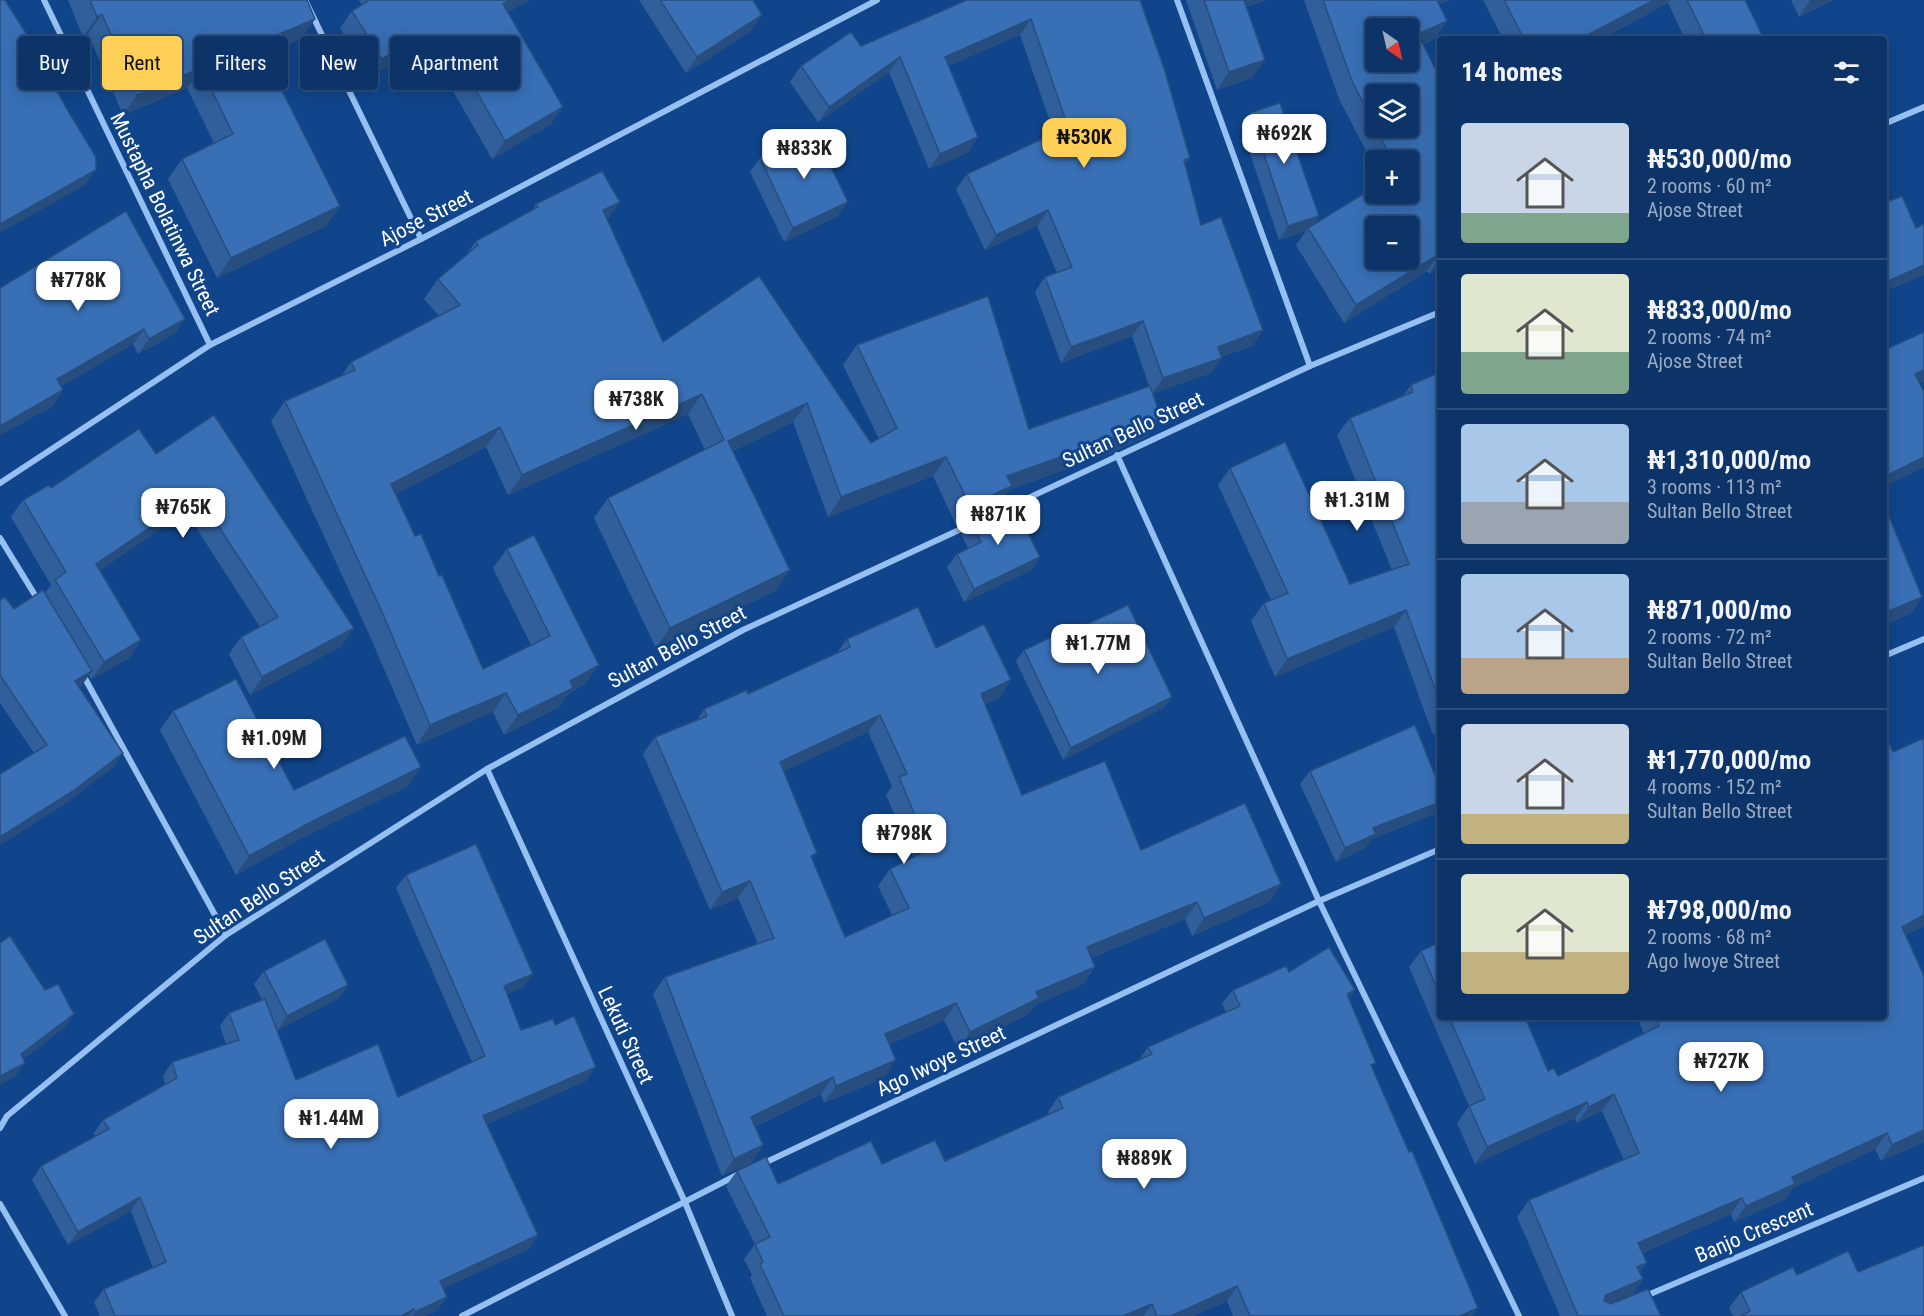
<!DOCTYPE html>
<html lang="en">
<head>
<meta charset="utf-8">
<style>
  :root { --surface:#0c3468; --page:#153c6e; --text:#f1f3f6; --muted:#9aaac0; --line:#2c4f7c; --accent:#ffd057 }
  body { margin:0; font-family:"Roboto Condensed",sans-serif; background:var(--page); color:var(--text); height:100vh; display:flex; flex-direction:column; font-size:22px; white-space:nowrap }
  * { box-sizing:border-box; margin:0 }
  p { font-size:20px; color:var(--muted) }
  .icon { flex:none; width:33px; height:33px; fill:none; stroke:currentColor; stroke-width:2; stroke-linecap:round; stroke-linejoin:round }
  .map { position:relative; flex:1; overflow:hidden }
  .panel { position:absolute; left:1437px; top:36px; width:450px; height:984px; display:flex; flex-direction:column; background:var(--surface); border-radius:6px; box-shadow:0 3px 15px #0003,0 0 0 2px var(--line) }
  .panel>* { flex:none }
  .top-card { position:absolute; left:18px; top:36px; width:570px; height:54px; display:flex; gap:12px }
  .needle { width:39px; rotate:146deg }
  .buttons { position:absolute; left:1365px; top:18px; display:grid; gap:12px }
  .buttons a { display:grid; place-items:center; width:54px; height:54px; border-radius:6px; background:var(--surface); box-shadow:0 3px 15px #0003,0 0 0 2px var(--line); font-size:30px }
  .price { position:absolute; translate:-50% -51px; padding:0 14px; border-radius:12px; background:#fff; color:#222; font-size:20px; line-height:39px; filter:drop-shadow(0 2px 3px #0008) }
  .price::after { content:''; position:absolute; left:50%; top:36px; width:18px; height:14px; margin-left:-9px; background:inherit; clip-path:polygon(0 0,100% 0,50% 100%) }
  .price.on { background:var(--accent); color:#111 }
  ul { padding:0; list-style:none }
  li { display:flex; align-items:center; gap:18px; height:150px; padding:0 24px }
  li+li { border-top:2px solid var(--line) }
  li span { display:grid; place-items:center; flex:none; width:168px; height:120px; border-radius:6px; color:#555 }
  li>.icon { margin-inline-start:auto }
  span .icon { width:72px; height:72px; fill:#fffc; stroke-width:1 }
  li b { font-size:26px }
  h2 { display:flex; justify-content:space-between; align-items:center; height:72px; padding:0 24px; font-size:26px }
  .tag { padding:0 21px; border-radius:6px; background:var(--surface); box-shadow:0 3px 15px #0003,0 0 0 2px var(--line); font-size:21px; line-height:54px }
  .tag.on { background:var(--accent); color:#111 }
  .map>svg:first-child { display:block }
</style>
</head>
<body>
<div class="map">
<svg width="1924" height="1316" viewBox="0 0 1924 1316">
  <rect width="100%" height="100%" fill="#10458b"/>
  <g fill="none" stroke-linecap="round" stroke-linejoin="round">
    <g stroke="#96bff2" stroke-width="6">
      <path d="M44,0L210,345"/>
      <path d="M305,0L421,239"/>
      <path d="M1177,0L1310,366"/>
      <path d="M1884,124L1924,107"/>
      <path d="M1117,455L1319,901L1519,1316"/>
      <path d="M0,483L210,345L421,239L877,0"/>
      <path d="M1009,507L1310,366L1440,312"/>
      <path d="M0,538L38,600"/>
      <path d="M1884,656L1924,639"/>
      <path d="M82,673L226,935"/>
      <path d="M487,769L684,1200L732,1316"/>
      <path d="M0,1128L7,1116L226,935L487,769L743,630L972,524"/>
      <path d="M762,1164L1319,901L1440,849"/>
      <path d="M0,1204L65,1316"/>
      <path d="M1643,1297L1924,1178"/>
      <path d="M462,1316L739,1174"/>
    </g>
  </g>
  <g fill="#305f9c" fill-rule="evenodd">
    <path d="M68,0H307L315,19L301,39L264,55L340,206L326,226L217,278L168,179L182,159L214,143L187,88L123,115L88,34L83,37Z"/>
    <path d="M359,0H530L508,12L563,107L550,125L492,159L445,77L427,90L403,57L369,77L340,28L352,11L362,5Z"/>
    <path d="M639,0H753L751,31L686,73Z"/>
    <path d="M1140,0L1201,225L1263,330L1252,346L1221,357L1211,373L1152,393L1161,417L1147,436L1110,453L1009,490L998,505L956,525L933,476L828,517L793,422L733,451L777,590L656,648L594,518L608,498L705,450L688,414L508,495L486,447L396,494L415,536L439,576L483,669L531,645L493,568L507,549L599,665L585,684L568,694L559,707L504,735L493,712L417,745L368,632L271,421L285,401L341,376L351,362L439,316L424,299L438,279L465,256L476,241L533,209L536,204L620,202L607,220L663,342L759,276L871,443L879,439L843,365L857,345L1029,429L1149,386L1132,336L1061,363L1035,292L1045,277L1057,273L1037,226L985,250L956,189L967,174L1054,133L1020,35L948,66L978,137L967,153L929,169L889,72L818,122L790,82L801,66L861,46Z"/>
    <path d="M1186,0H1267L1246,7L1252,78L1217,90Z"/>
    <path d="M1304,0H1450L1439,4L1447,21L1435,38L1423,44L1440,78V268L1429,274L1427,271L1344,323L1296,245L1306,231L1279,240L1241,127L1250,113L1319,216L1313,225L1408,194V160H1376V170L1339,99Z"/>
    <path d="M1483,0H1745L1764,39H1685L1668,3L1601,39H1503Z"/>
    <path d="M1791,0H1833L1799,17Z"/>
    <path d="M760,158L838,216L784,242L750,172Z"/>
    <path d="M0,288L185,319L174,334L138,354L133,344L61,386L63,390L53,406L0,435Z"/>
    <path d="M1440,372V732L1433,735L1394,627L1275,677L1251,621L1264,603L1271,600L1218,485L1230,468L1350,584L1392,570L1337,435L1350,418L1403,396L1411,385Z"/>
    <path d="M214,415L342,646L250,695L229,654L241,637L260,627L186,512L100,570L141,640L129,658L91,679L89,675L82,685L79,687L113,767L63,805L0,845V774L34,753L0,703V600L14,609L45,593L51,585L11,517L23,500L51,488L156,454Z"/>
    <path d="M971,521L1040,557L1030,571L964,602L947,567L957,554L968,548L961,534Z"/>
    <path d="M1066,634L1172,697L1163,708L1063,760L1016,661L1024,650Z"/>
    <path d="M847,639L936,648L999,698L985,704L1022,795L1141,850L1281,884L1269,902L1192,936L1185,919L1091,958L1095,967L1083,984L1035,1005L1027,1015L958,1049L944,1020L890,1044L884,1078L824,1103L821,1094L755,1127L763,1145L751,1163L722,1176L653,994L665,977L758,944L738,898L710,910L643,754L655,737L697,720L704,709L748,694L837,653ZM868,732L892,786L886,795L913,857L890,869L878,886L892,915L845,937L812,860L784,771Z"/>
    <path d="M173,711L294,790L408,786L298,840L236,875L160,730Z"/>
    <path d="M1884,737L1924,926L1906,935L1924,976V1142L1881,1161L1875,1149L1793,1188L1784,1200L1734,1222L1731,1214L1642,1253L1647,1263L1640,1272L1643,1279L1632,1295L1661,1316H1560L1517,1217L1529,1200L1624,1160L1602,1111L1577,1123L1575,1118L1475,1164L1457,1123L1469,1106L1409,967L1421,951L1440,942V1017H1525L1548,1071L1558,1076L1644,1034L1637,1017H1884Z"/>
    <path d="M1310,771L1435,814L1372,839L1366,847L1336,862L1300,784Z"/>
    <path d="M406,875L533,974L523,987L507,994L521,1030L555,1025L586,1081L487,1124L538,1235L529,1249L443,1288L438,1310L425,1316H100L94,1302L104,1289L153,1268L131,1211L68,1245L32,1180L41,1166L95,1136L94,1133L103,1120L165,1084L163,1076L172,1062L226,1044L220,1026L229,1013L262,1000L254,984L264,971L348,985L339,998L278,1030L274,1022L296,1080L398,1097L472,1062L396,888Z"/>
    <path d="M1289,972L1349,999L1372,1068L1472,1316H1233L1227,1301L1193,1316H767L750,1278L752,1275L744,1259L755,1244L726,1186L737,1171L778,1184L882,1164L945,1161L1049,1115L1048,1112L1058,1097L1139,1060L1148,1047L1226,1012L1222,1004L1233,990Z"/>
    <path d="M1858,1272L1924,1316H1733L1729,1308L1741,1292L1797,1275Z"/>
  </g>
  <g fill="#274e7f">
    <path d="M510,0H530L490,22L503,4Z"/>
    <path d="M1239,0H1267L1230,12Z"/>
    <path d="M1428,0H1450L1421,9Z"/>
    <path d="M1654,0H1671L1668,3L1601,39H1580Z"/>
    <path d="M1810,0H1833L1799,17Z"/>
    <path d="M102,14L88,34L83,37L97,17Z"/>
    <path d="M762,15L751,31L686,73L697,57Z"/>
    <path d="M315,19L301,39L244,63L258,43Z"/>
    <path d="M1031,19L1020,35L934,72L945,57Z"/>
    <path d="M1447,21L1435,38L1408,50L1418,34Z"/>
    <path d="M415,39L403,57L369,77L382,59Z"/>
    <path d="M900,57L889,72L818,122L829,107Z"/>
    <path d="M458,59L445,77L427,90L440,72Z"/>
    <path d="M1265,60L1252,78L1217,90L1229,72Z"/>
    <path d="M201,68L187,88L123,115L137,95Z"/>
    <path d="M563,107L550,125L492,159L505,141Z"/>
    <path d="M978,137L967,153L929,169L940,154Z"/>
    <path d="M1190,158L1179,174L1184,160Z"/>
    <path d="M96,170L85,185L0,233V224Z"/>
    <path d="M620,202L606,221L603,210Z"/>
    <path d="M848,202L838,216L784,242L793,228Z"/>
    <path d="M340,206L326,226L217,278L231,258Z"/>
    <path d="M1048,210L1037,226L985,250L996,235Z"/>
    <path d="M1319,216L1309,230L1308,228L1306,231L1279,240L1288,226Z"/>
    <path d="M1439,254L1427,271L1344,323L1356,305Z"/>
    <path d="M1440,258V268L1429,274Z"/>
    <path d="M1924,265V275L1884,292V283Z"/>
    <path d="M185,319L174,334L138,354L149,339Z"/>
    <path d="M1143,321L1132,336L1061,363L1071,347Z"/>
    <path d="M144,329L133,344L47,395L57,379Z"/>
    <path d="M1263,330L1252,346L1207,362L1218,347Z"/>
    <path d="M1222,358L1211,373L1152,394L1163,378Z"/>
    <path d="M1924,370V382L1904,391L1915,374Z"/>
    <path d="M63,390L53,406L0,435V426Z"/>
    <path d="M702,394L688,414L508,495L522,475Z"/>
    <path d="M807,403L793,422L715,460L728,441Z"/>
    <path d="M1161,417L1147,436L1110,453L1009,490L998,505L956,525L970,505L1007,476Z"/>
    <path d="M500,427L486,447L377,504L391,484Z"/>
    <path d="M946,457L933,476L828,517L841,497Z"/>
    <path d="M1924,457V467L1884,487V477Z"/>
    <path d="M198,495L186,512L84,581L96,564Z"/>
    <path d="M1040,557L1030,571L964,602L974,589Z"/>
    <path d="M790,570L777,590L656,648L670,628Z"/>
    <path d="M1922,597L1911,614L1884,625V613Z"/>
    <path d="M1406,610L1394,627L1275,677L1287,659Z"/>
    <path d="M354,628L342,646L250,695L262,677Z"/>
    <path d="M141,640L129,658L91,679L104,662Z"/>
    <path d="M599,665L585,684L568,694L559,707L504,735L518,715L570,681Z"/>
    <path d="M92,671L82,685L65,695L75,681Z"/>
    <path d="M1011,680L999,698L969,712L981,694Z"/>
    <path d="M506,693L493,712L417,745L430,725Z"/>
    <path d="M1172,697L1163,708L1063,760L1071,748Z"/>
    <path d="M880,715L868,732L768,779L780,762Z"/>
    <path d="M1440,725V732L1433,735Z"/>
    <path d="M123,753L113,767L63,805L0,845V837Z"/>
    <path d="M421,767L408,786L298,840L236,875L249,856L311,822Z"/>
    <path d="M1440,802V807L1435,814L1372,839L1366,847L1336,862L1345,848L1373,828Z"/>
    <path d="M750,881L738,898L710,910L722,892Z"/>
    <path d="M1281,884L1269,902L1192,936L1204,918Z"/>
    <path d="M1197,902L1185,919L1075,964L1087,947Z"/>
    <path d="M1924,915V926L1891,943L1902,927Z"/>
    <path d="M1095,967L1083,984L1035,1005L1027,1015L958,1049L970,1032L1036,992Z"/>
    <path d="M533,974L523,987L494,999L504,986Z"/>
    <path d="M348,985L339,998L278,1030L287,1016Z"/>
    <path d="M1355,990L1345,1005L1347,994Z"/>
    <path d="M956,1003L944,1020L873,1051L885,1034Z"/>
    <path d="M74,1014L64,1028L12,1068L21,1054Z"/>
    <path d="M896,1060L884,1078L824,1103L836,1086Z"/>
    <path d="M25,1063L15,1077L0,1085V1076Z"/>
    <path d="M596,1067L586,1081L474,1130L483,1116Z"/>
    <path d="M833,1077L821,1094L738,1135L751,1117Z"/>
    <path d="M1614,1094L1602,1111L1577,1123L1589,1107Z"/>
    <path d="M1587,1102L1575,1118L1475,1164L1487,1147Z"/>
    <path d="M1924,1130V1142L1881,1161L1892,1145Z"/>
    <path d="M1887,1133L1875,1149L1793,1188L1784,1200L1734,1222L1746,1206L1792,1177Z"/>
    <path d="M763,1145L751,1163L722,1176L734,1159Z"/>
    <path d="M140,1197L131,1211L68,1245L78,1232Z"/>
    <path d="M1742,1198L1731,1214L1626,1260L1638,1243Z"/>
    <path d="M538,1235L529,1249L431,1294L440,1281Z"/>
    <path d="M1647,1263L1635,1279L1637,1267Z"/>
    <path d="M1643,1279L1632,1296L1595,1311L1606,1295Z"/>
    <path d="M1237,1286L1227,1301L1193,1316H1171Z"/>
    <path d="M447,1297L438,1310L425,1316H412L415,1312Z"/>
    <path d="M1152,1304L1143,1316H1123Z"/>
    <path d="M1478,1308L1472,1316H1460Z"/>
    <path d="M414,1309L409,1316H401Z"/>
  </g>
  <g fill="#386fb5" stroke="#274e7f" stroke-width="1.5" fill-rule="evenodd">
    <path d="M0,0H5L31,41L65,106L96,157V170L0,224Z"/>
    <path d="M90,0H307L315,19L258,43L340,206L231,258L182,159L233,134L201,68L137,95L102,14L97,17Z"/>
    <path d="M369,0H510L503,4L563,107L505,141L458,59L440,72L415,39L382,59L352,11Z"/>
    <path d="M660,0H753L762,15L697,57Z"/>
    <path d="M967,0H1140L1164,68L1190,158L1184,160L1201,225L1221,217L1263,330L1218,347L1222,358L1163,378L1143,321L1071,347L1045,277L1072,267L1048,210L996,235L967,174L1068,127L1031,19L945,57L978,137L940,154L900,57L829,107L801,66L851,32L861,46Z"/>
    <path d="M1204,0H1244L1265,60L1229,72Z"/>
    <path d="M1323,0H1437L1447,21L1418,34L1440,78V255L1439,254L1356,305L1308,228L1376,186V194H1408V160H1392L1352,81ZM1376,28H1408V62H1376ZM1376,94H1408V128H1376ZM1376,226H1408V260H1376Z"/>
    <path d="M1504,0H1654L1580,39H1524Z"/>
    <path d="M1687,0H1745L1764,39H1706Z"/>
    <path d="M1280,103L1319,216L1288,226L1250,113Z"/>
    <path d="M814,132L848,202L793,228L760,158Z"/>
    <path d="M602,171L620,202L603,210L663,342L759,276L871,443L897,428L857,345L988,296L1029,429L1150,386L1161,417L1124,434L1007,476L1012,486L970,505L946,457L841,497L807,403L728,441L790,570L670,628L608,498L724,440L702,394L522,475L500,427L391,484L415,536L421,534L439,576L442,575L483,669L550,636L507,549L534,535L599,665L570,681L573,688L518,715L506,693L430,725L382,612L285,401L355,370L351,362L460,305L438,279L478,245L476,241L538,207L536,204Z"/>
    <path d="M1902,196L1916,228L1924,224V265L1884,283V203Z"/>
    <path d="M126,211L185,319L149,339L144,329L57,379L63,390L0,426V288Z"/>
    <path d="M1924,332V370L1915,374L1924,392V457L1884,477V350Z"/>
    <path d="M1440,372V702L1406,610L1287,659L1264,603L1288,593L1230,468L1285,442L1350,584L1409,564L1350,418L1413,392L1411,385Z"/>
    <path d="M214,415L354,628L262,677L241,637L278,617L198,495L96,564L141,640L104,662L55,580L66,572L23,500L49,485L51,488L139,429L156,454Z"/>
    <path d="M1012,501L1040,557L974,589L957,554L981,542L971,521Z"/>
    <path d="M1884,504L1922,597L1884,613Z"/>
    <path d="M43,590L92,671L75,681L123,753L73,791L0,837V774L47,745L0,675V600L5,597L14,609Z"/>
    <path d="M1128,605L1172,697L1071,748L1024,650L1064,631L1066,634Z"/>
    <path d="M918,607L936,648L984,624L1011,680L981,694L1022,795L1105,761L1141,850L1245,803L1281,884L1204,918L1197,902L1087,947L1095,967L1036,992L1039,998L970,1032L956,1003L885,1034L896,1060L836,1086L833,1077L751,1117L763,1145L734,1159L665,977L774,938L750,881L722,892L655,737L707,716L704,709L747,690L748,694L850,647L847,639ZM880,715L907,774L899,777L929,849L890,869L909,908L845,937L811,856L817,853L780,762Z"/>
    <path d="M236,679L294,790L405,736L421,767L311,822L249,856L173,711Z"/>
    <path d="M1415,725L1440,788V802L1373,828L1376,834L1345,848L1310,771Z"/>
    <path d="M1884,737H1886L1893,752L1924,738V915L1902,927L1924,976V1130L1892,1145L1887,1133L1792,1177L1795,1184L1746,1206L1742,1198L1638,1243L1647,1263L1637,1267L1643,1279L1606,1295L1604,1301L1611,1304L1648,1289L1661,1316H1578L1529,1200L1639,1153L1614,1094L1589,1107L1587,1102L1487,1147L1469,1106L1485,1099L1449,1017H1525L1548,1071L1554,1068L1558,1076L1659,1026L1656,1017H1884Z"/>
    <path d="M476,844L533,974L504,986L521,1030L553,1019L555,1025L574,1016L596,1067L483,1116L538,1235L440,1281L447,1297L415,1312L414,1309L401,1316H115L104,1289L166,1262L140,1197L78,1232L41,1166L109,1129L103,1120L177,1078L172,1062L239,1040L229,1013L265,999L296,1080L378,1044L398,1097L485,1056L406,875Z"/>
    <path d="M10,936L45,990L58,984L74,1014L21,1054L25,1063L0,1076V943Z"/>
    <path d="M325,939L348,985L287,1016L264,971Z"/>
    <path d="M1440,942V996L1421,951Z"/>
    <path d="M1329,947L1355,990L1347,994L1376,1063L1371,1065L1409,1152L1412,1151L1478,1308L1460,1316H1250L1237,1286L1171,1316H1157L1152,1304L1123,1316H784L760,1264L763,1262L755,1244L770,1237L737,1171L766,1157L778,1184L871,1141L882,1164L935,1140L945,1161L1063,1108L1058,1097L1152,1054L1148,1047L1240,1006L1233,990L1286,966L1289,972Z"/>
    <path d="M1924,1245V1316H1741L1750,1311L1741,1292L1793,1267L1797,1275L1848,1251L1858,1272Z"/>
  </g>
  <g text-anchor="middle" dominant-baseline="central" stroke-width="6" stroke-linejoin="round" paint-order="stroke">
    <g font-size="21" fill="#fff" stroke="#10458b">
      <text transform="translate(165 214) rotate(64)">Mustapha Bolatinwa Street</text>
      <text transform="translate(426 218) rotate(-27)">Ajose Street</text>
      <text transform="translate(1133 430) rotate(-25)">Sultan Bello Street</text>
      <text transform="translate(677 647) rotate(-28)">Sultan Bello Street</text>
      <text transform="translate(259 897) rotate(-34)">Sultan Bello Street</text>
      <text transform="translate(626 1035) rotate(65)">Lekuti Street</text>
      <text transform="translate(941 1061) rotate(-25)">Ago Iwoye Street</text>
      <text transform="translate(1754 1232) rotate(-23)">Banjo Crescent</text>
    </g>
  </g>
</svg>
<div class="buttons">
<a><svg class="needle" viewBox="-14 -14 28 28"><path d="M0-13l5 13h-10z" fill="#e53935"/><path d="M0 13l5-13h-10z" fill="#9aaac0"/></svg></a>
<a><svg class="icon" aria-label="layers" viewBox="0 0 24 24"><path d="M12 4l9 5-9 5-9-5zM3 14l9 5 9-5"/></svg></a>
<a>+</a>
<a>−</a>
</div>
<b class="price" style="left:1284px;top:165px">₦692K</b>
<b class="price on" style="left:1084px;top:169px">₦530K</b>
<b class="price" style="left:804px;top:180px">₦833K</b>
<b class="price" style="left:78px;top:312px">₦778K</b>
<b class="price" style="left:636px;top:431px">₦738K</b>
<b class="price" style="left:1357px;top:532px">₦1.31M</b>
<b class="price" style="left:183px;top:539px">₦765K</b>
<b class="price" style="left:998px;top:546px">₦871K</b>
<b class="price" style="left:1098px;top:675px">₦1.77M</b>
<b class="price" style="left:274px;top:770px">₦1.09M</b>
<b class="price" style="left:904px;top:865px">₦798K</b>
<b class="price" style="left:1721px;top:1093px">₦727K</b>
<b class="price" style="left:331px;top:1150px">₦1.44M</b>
<b class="price" style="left:1144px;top:1190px">₦889K</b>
<div class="top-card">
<a class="tag">Buy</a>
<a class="tag on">Rent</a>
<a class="tag">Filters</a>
<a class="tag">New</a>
<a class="tag">Apartment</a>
</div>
<section class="panel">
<h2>14 homes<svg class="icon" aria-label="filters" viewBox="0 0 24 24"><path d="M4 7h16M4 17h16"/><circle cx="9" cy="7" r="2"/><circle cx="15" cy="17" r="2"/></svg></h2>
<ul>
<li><span style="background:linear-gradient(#c9d6e8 75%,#7fa58c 0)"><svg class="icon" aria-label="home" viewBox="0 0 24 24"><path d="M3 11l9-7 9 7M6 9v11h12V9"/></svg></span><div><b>₦530,000/mo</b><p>2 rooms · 60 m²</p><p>Ajose Street</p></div></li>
<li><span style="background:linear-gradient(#dfe7d0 65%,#7fa58c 0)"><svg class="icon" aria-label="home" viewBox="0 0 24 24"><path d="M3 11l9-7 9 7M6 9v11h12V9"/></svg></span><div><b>₦833,000/mo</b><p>2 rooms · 74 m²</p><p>Ajose Street</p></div></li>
<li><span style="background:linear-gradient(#a9c7e8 65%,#9aa5b1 0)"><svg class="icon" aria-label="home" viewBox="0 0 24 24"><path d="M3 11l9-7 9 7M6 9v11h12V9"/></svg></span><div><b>₦1,310,000/mo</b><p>3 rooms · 113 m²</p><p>Sultan Bello Street</p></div></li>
<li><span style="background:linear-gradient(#a9c7e8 70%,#b9a48a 0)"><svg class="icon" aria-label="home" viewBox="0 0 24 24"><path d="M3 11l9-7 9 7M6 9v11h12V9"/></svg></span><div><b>₦871,000/mo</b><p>2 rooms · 72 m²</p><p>Sultan Bello Street</p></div></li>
<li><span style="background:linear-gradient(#c9d6e8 75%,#c2b280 0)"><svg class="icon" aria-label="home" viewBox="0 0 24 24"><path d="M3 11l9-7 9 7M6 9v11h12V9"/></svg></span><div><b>₦1,770,000/mo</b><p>4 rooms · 152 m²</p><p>Sultan Bello Street</p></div></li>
<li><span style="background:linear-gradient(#dfe7d0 65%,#c2b280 0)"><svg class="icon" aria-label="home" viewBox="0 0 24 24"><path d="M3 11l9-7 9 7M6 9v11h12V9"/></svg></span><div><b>₦798,000/mo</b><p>2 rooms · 68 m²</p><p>Ago Iwoye Street</p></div></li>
</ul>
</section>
</div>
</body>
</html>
